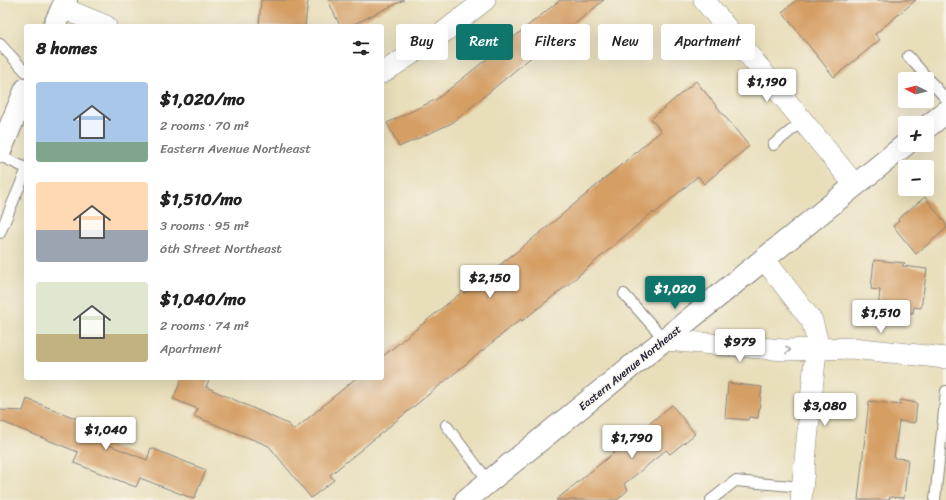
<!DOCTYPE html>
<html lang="en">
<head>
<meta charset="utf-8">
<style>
  :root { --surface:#fff; --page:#f2f2f2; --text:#222; --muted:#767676; --accent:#0f766e }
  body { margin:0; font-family:Sriracha,sans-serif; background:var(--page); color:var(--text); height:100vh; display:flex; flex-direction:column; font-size:15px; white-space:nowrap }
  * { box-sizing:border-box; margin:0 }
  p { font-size:13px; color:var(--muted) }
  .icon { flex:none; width:22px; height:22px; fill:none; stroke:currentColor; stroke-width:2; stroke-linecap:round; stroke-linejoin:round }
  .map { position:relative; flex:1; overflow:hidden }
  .sheet { position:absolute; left:24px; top:24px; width:360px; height:356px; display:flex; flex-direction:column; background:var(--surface); border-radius:4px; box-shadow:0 4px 16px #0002 }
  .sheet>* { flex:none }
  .top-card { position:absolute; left:396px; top:24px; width:380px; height:36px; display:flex; gap:8px }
  .needle { width:26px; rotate:276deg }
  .controls { position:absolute; left:898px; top:72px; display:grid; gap:8px }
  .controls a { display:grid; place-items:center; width:36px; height:36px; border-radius:4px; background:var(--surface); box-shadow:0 4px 16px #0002; font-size:20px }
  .price { position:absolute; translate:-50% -34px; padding:0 9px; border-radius:4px; background:#fff; color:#222; font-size:13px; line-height:26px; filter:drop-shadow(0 1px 2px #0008) }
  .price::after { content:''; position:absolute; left:50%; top:24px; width:12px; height:9px; margin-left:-6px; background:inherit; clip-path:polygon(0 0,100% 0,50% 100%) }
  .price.selected { background:var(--accent); color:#fff }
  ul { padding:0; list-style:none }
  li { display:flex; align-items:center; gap:12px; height:100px; padding:0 12px }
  li span { display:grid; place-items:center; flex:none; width:112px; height:80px; border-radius:4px; color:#555 }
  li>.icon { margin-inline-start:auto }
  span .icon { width:48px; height:48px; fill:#fffc; stroke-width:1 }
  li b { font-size:17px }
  h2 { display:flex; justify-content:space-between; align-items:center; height:48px; padding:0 12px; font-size:17px }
  .chip { padding:0 14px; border-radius:4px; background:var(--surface); box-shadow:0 4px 16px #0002; font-size:14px; line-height:36px }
  .chip.selected { background:var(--accent); color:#fff }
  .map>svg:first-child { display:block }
</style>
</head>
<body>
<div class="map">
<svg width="946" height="500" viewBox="0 0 946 500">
  <rect width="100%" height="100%" fill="#f7f3e8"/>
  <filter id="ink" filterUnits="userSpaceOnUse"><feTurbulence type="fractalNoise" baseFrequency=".025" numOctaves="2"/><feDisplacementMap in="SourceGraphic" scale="8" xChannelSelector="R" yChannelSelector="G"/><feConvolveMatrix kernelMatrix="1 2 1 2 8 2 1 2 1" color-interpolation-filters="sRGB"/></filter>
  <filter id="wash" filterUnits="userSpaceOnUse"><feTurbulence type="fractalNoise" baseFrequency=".012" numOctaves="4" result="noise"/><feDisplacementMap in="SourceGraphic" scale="16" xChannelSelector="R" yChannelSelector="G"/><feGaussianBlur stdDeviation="0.9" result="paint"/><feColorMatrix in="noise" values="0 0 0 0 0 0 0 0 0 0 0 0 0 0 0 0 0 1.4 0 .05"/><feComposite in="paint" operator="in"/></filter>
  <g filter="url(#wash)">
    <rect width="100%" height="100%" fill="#e8deba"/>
    <g id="blocks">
      <g fill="#d59e64">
        <path d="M261,0H308L305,26H259Z"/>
        <path d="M328,0H404L350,26H340Z"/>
        <path d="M560,0H604L572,26L571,24L452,123L399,147L387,123L437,99Z"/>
        <path d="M797,0H916L875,34L880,40L834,77L782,12Z"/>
        <path d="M696,81L749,146L704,184L698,176L654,214L653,212L565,287L522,321L521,319L330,475L334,480L311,498L269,446L194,416L198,409L173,399L182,378H210L206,387L288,424L294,430L356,378H382V357L463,291L465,293L551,224L661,131L651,119Z"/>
        <path d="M925,197L946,224V229L916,254L893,226L899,221L898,219Z"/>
        <path d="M874,260L905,263L902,266L927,269L921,308L914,307L913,313L904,312V316L884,314V310L878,309L880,290L871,289Z"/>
        <path d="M728,383L762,387L758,418L749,417L748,420L725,418Z"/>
        <path d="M27,399L90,424L86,436L147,460L151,448L206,470L194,499L140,478L136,487L74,463L78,452L0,421V410L23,411Z"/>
        <path d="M900,400L917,403L915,423L899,421L894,458L908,459L904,498L890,497L889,500H858L869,401L900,405Z"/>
        <path d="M672,405L695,434L670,454L666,450L638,473L624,484L628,490L617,500H556Z"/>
      </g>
    </g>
  </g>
  <g filter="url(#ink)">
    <use href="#blocks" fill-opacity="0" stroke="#85807a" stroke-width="1"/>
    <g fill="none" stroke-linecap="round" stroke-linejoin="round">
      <defs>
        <g id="service">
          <path d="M0,44L26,72"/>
          <path d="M908,56L946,99"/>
          <path d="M773,145L803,121"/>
          <path d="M0,156L26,168"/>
          <path d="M0,233L26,171"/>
          <path d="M624,294L665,340"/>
          <path d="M446,425L489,482"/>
          <path d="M711,500L735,481L803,487"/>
          <path d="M935,500L946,391"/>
        </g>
        <g id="minor">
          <path d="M704,0L855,185"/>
          <path d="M62,8L106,26"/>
          <path d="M382,73L435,39L485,0"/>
          <path d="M764,259L812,321L817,340L801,500"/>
          <path d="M665,340L785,350L852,348L946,358"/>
        </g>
        <g id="tertiary">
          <path d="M54,26L66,0"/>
          <path d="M927,127L946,112"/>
          <path d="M0,151L26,89"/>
          <path d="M466,500L905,145"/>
        </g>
      </defs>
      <use href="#service" stroke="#85807a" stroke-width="12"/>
      <use href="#minor" stroke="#85807a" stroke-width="22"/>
      <use href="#tertiary" stroke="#85807a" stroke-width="24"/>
      <use href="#service" stroke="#fff" stroke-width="10"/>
      <use href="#minor" stroke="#fff" stroke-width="21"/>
      <use href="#tertiary" stroke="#fff" stroke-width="22"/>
    </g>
    <defs><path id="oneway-chevron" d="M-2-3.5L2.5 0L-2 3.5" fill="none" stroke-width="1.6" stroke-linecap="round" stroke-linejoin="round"/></defs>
    <use stroke="#9c9ca7" href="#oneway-chevron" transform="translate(788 350) rotate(1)"/>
  </g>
  <g text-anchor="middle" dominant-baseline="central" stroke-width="3" stroke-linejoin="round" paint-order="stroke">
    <g font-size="11" fill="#22223b" stroke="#f7f3e8">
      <text transform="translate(630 368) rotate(-39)">Eastern Avenue Northeast</text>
    </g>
  </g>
</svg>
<div class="controls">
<a><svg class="needle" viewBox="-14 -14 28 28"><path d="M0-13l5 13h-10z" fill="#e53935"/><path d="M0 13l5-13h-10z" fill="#767676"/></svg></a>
<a>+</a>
<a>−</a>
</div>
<b class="price" style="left:767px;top:103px">$1,190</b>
<b class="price" style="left:490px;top:299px">$2,150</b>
<b class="price selected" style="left:675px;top:310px">$1,020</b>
<b class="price" style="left:881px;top:334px">$1,510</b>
<b class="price" style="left:740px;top:363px">$979</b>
<b class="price" style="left:825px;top:427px">$3,080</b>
<b class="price" style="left:106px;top:451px">$1,040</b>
<b class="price" style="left:632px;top:459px">$1,790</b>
<div class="top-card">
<a class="chip">Buy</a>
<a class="chip selected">Rent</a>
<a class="chip">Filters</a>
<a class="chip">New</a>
<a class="chip">Apartment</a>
</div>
<section class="sheet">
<h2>8 homes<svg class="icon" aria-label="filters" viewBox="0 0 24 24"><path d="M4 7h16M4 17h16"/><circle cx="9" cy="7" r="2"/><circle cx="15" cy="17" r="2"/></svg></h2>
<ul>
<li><span style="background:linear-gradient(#a9c7e8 75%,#7fa58c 0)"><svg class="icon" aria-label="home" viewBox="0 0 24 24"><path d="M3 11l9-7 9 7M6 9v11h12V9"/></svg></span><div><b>$1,020/mo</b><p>2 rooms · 70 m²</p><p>Eastern Avenue Northeast</p></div></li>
<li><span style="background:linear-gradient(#ffd9b3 60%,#9aa5b1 0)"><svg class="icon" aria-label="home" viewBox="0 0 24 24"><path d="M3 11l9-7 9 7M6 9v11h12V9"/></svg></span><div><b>$1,510/mo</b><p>3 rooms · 95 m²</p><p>6th Street Northeast</p></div></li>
<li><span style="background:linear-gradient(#dfe7d0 65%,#c2b280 0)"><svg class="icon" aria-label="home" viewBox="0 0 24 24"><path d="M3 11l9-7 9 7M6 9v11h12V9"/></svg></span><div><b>$1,040/mo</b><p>2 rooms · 74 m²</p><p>Apartment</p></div></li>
</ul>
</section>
</div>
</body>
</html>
